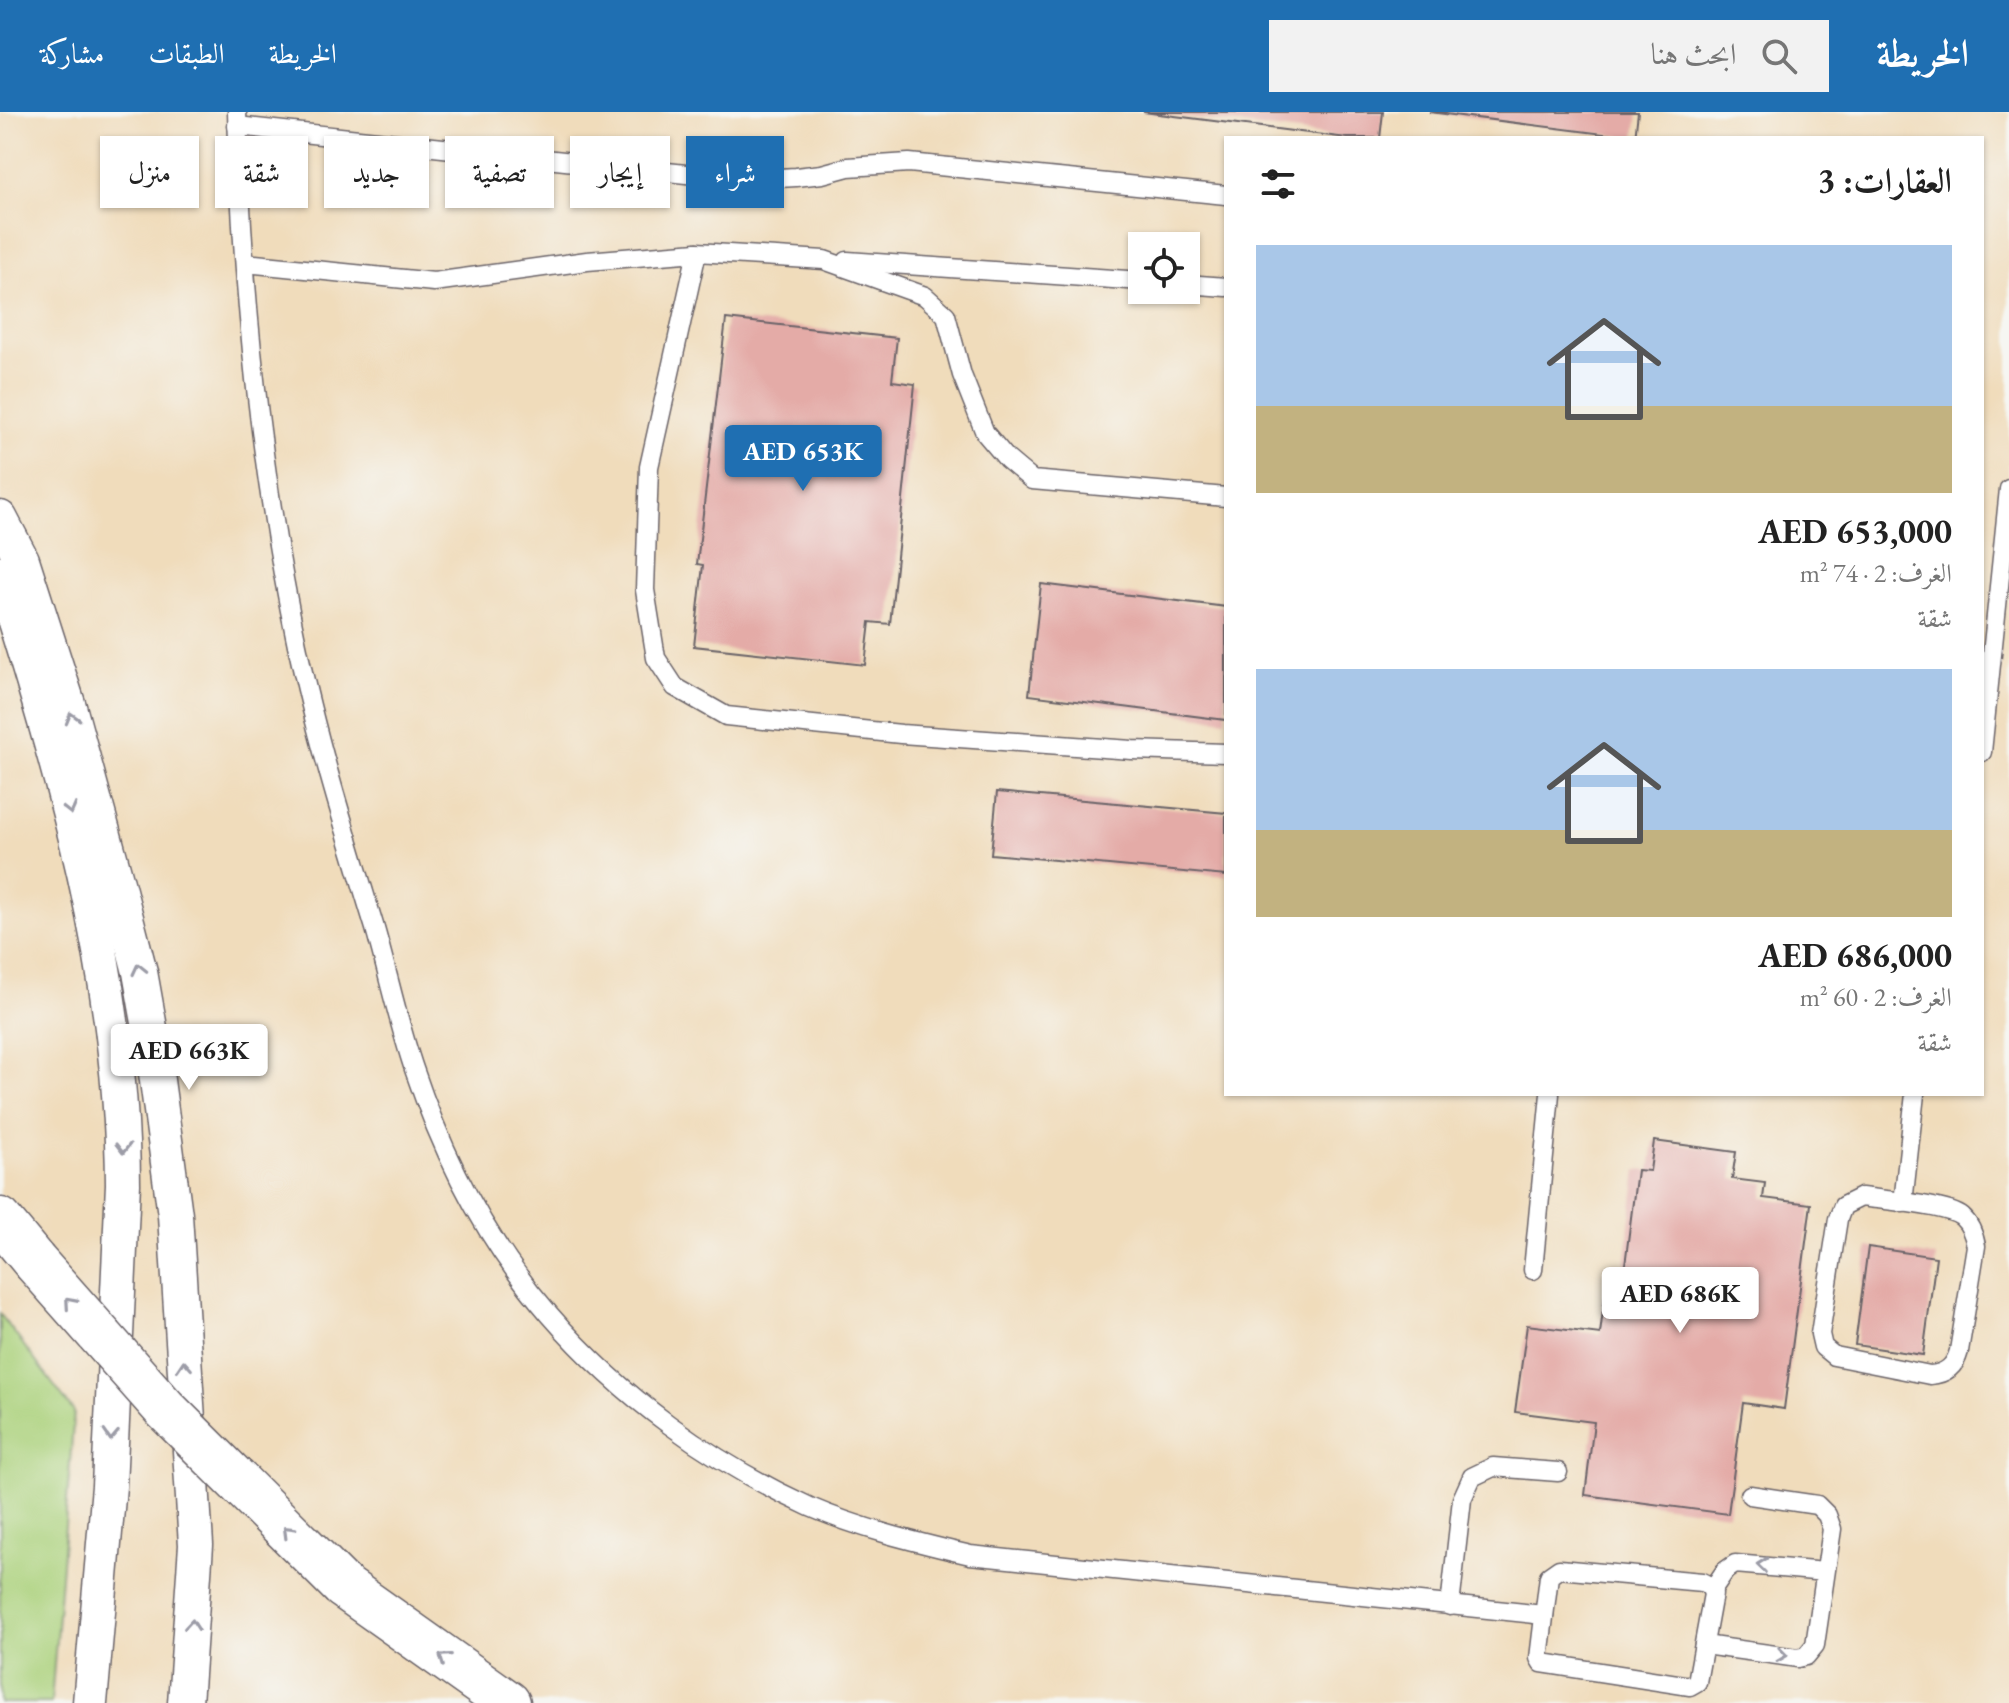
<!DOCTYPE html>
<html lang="ar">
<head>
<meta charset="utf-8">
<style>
  :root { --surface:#fff; --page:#f2f2f2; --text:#222; --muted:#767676; --accent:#1f6fb2 }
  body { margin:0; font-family:"EB Garamond",Amiri,serif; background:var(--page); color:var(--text); direction:rtl; height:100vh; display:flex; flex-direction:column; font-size:30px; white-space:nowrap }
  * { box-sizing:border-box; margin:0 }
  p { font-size:26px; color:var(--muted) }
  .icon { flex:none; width:44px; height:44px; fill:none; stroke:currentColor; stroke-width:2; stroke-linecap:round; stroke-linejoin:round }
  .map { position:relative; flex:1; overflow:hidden; direction:ltr }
  .details { position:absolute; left:1224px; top:24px; width:760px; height:960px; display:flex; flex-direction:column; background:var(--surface); border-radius:0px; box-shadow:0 2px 6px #0004; direction:rtl }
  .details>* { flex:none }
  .top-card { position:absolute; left:24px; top:24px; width:760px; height:72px; direction:rtl; display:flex; gap:16px }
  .tools { position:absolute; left:1128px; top:120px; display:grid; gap:16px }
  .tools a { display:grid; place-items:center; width:72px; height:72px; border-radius:0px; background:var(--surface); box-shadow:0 2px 6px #0004; font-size:40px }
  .price { position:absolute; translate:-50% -68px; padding:0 18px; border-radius:8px; background:#fff; color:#222; font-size:26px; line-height:52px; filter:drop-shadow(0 2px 4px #0008) }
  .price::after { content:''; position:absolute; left:50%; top:48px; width:24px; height:18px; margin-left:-12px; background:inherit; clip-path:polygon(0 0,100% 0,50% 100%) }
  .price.selected { background:var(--accent); color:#fff }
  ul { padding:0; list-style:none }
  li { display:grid; align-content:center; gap:16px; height:424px; padding:0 32px }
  li span { display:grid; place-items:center; height:248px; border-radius:0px; color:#555 }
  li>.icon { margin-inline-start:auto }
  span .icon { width:144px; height:144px; fill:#fffc; stroke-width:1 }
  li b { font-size:34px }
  h2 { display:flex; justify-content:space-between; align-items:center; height:96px; padding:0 32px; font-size:34px }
  .pill { padding:0 28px; border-radius:0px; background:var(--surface); box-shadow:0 2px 6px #0004; font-size:28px; line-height:72px }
  .pill.selected { background:var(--accent); color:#fff }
  header { display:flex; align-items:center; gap:48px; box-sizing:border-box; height:112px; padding:0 40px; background:var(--accent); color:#fff }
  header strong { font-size:38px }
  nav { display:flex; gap:44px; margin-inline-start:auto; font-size:28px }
  .search { width:560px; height:72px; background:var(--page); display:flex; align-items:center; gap:20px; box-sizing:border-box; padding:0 28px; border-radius:0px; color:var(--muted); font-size:30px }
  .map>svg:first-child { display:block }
</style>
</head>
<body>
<header>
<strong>الخريطة</strong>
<div class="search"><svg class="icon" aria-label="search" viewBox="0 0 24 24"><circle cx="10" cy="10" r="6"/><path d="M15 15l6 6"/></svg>ابحث هنا</div>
<nav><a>الخريطة</a><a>الطبقات</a><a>مشاركة</a></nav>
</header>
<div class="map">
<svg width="2009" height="1591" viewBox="0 0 2009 1591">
  <rect width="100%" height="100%" fill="#f6f6f2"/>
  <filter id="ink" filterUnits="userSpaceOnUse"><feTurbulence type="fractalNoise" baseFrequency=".0125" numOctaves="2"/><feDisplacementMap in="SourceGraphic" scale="16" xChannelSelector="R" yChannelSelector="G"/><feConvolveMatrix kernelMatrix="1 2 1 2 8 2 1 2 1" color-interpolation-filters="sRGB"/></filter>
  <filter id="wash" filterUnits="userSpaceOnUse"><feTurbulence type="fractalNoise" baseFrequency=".006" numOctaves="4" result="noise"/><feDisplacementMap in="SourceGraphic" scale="32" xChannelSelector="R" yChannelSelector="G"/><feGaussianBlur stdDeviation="1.8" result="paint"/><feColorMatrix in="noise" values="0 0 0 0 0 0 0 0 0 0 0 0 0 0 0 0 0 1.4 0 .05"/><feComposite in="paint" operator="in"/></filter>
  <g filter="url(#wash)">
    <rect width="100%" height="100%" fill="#f0dcbb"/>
    <path fill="#abd17b" stroke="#667a5b" stroke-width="2" d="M0,1202L74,1300L51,1591H0Z"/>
    <g id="blocks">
      <g fill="#e4aba7">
        <path d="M1143,0H1383L1380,26H1347Z"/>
        <path d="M1429,0H1638L1635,26Z"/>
        <path d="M726,207L897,226L892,269L915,272L890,512L870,510L865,553L694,534L703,453L697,452Z"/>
        <path d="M1041,472L1226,495V608L1029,583Z"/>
        <path d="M997,680L1226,701V764L991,742Z"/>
        <path d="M1654,1029L1736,1040L1732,1067L1765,1071L1763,1086L1811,1092L1784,1297L1743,1291L1728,1402L1585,1383L1594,1310L1515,1300L1527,1213L1600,1222L1606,1175L1622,1177L1637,1058L1650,1059Z"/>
        <path d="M1868,1135L1936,1145L1923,1243L1855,1233Z"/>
      </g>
    </g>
  </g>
  <g filter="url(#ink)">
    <use href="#blocks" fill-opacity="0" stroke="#6a6368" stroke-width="2"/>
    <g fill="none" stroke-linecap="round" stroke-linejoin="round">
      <defs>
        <g id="lane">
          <path d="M237,0C242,179 260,358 297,533C317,628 346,721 374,813C388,861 398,910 414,957C444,1046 488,1132 550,1203C621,1285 711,1350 810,1395C861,1417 916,1430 970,1443L1544,1503"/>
          <path d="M237,14L742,68L796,65L822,62L848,55L909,51L1226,83"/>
          <path d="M697,140L649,355L645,478L656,546L675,575L726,604L901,622L1132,638L1226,641"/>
          <path d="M847,149L1142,169"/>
          <path d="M245,151L434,170L587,149L697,140L824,148L925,184L946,203L962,263L985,321L1007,347L1032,368L1226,385"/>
          <path d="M1186,172L1226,175"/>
          <path d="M1982,640L2009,377"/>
          <path d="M1861,1085C1882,1088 1948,1093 1962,1105C1971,1113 1974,1123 1976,1134L1959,1239C1955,1254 1946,1262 1930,1263L1834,1244L1823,1235L1820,1222L1838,1107L1843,1094Z"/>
          <path d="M1903,1091L1915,982"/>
          <path d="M1533,1158L1550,982"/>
          <path d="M1559,1457L1702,1470L1710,1474L1713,1482L1697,1570L1690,1574L1542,1551L1539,1546L1549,1464Z"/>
          <path d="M1712,1478L1725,1459L1735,1452L1825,1460"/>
          <path d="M1450,1494L1462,1387L1472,1365L1493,1355L1558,1360"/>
          <path d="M1704,1533L1798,1546L1806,1544L1815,1533L1832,1417L1827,1403L1817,1393L1750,1383"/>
        </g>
        <g id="street">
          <path d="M0,406L22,448L69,595L117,771L140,860L150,916L175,1103L196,1433L185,1591"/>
          <path d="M0,461C62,660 122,862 123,1072L109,1374L90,1591"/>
        </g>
        <g id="primary">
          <path d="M0,1108L34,1149"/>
          <path d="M343,1474L508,1591"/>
        </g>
      </defs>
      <use href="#lane" stroke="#6a6368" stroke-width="21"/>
      <use href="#street" stroke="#6a6368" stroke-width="37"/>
      <use href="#primary" stroke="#6a6368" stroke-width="47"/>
      <use href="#lane" stroke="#fff" stroke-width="18"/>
      <use href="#street" stroke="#fff" stroke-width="34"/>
      <use href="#primary" stroke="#fff" stroke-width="44"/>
      <defs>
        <path id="primary-bridge" d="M34,1149L165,1297L343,1474"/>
      </defs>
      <use href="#primary-bridge" stroke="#6a6368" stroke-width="47" stroke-linecap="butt"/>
      <use href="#primary-bridge" stroke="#fff" stroke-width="44"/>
    </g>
    <defs><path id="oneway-chevron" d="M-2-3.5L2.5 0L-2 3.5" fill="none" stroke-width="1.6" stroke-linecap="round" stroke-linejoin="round" transform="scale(2)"/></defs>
    <g stroke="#9c9ca7">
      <use href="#oneway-chevron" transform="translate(72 606) rotate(-106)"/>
      <use href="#oneway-chevron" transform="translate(70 697) rotate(76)"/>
      <use href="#oneway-chevron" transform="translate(139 857) rotate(-103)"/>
      <use href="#oneway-chevron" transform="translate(123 1036) rotate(90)"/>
      <use href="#oneway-chevron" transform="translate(70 1190) rotate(-131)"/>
      <use href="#oneway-chevron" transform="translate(184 1254) rotate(-94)"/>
      <use href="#oneway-chevron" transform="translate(111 1323) rotate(93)"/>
      <use href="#oneway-chevron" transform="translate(288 1419) rotate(-135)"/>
      <use href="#oneway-chevron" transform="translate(1762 1453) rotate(-174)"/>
      <use href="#oneway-chevron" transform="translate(192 1513) rotate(-85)"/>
      <use href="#oneway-chevron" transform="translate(1782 1543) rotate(8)"/>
      <use href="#oneway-chevron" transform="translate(444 1546) rotate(-145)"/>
    </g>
  </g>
</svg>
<div class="tools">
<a><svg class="icon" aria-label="locate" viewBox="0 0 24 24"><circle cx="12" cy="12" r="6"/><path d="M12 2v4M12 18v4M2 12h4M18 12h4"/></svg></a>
</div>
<b class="price selected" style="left:803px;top:381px">AED 653K</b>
<b class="price" style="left:189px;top:980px">AED 663K</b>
<b class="price" style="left:1680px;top:1223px">AED 686K</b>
<div class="top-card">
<a class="pill selected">شراء</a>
<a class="pill">إيجار</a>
<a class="pill">تصفية</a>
<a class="pill">جديد</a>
<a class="pill">شقة</a>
<a class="pill">منزل</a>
</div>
<section class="details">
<h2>العقارات: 3<svg class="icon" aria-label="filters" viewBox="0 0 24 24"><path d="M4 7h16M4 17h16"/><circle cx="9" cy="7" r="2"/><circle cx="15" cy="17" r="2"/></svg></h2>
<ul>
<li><span style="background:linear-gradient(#a9c7e8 65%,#c2b280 0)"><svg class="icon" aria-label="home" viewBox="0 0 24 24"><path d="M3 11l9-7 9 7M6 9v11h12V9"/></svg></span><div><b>AED 653,000</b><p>الغرف: 2 · 74 m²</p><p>شقة</p></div></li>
<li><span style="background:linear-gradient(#a9c7e8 65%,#c2b280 0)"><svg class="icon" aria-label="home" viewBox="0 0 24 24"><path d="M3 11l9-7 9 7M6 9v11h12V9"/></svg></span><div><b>AED 686,000</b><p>الغرف: 2 · 60 m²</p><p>شقة</p></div></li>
</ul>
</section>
</div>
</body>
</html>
